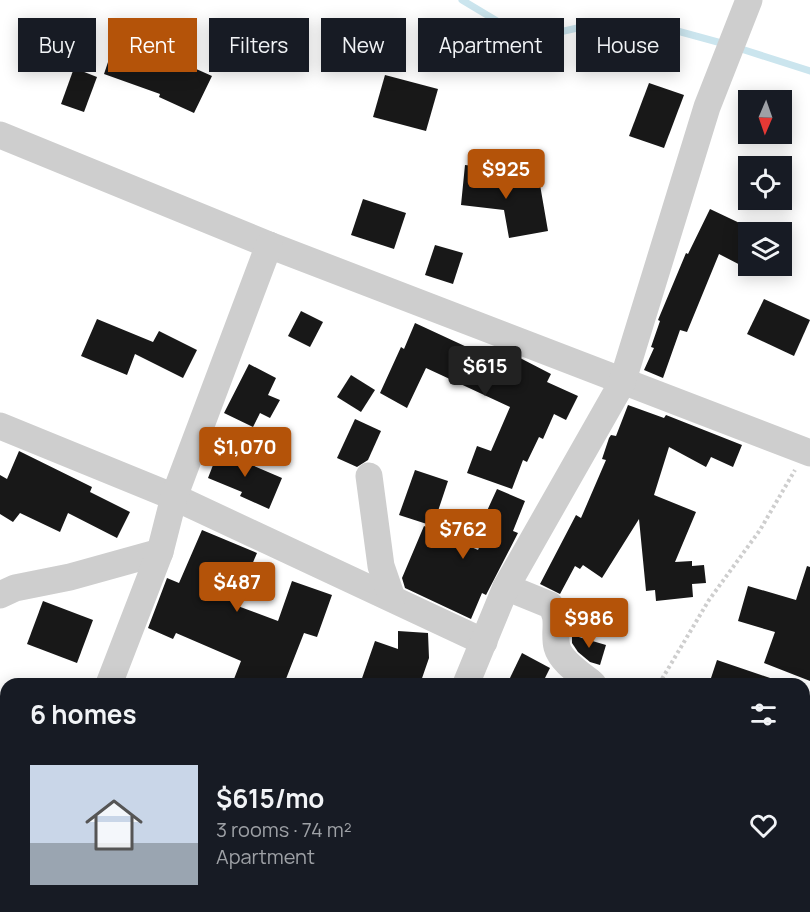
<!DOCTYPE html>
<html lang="en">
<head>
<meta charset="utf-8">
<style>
  :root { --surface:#171b24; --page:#20242c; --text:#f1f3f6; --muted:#9ea1a6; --accent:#b45309 }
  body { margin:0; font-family:Manrope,sans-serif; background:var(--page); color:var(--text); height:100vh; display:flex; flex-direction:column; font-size:22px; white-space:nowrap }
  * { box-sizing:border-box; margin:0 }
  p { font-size:20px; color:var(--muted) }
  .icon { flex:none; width:33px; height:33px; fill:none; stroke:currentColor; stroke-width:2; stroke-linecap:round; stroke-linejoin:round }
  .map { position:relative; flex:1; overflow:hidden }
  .sheet { position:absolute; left:0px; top:678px; width:810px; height:234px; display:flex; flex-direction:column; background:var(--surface); border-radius:18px 18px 0 0; box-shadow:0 3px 15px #0003 }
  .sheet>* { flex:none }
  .hud { position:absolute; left:18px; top:18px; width:774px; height:54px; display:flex; gap:12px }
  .needle { width:39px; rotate:182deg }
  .fabs { position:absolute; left:738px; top:90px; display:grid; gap:12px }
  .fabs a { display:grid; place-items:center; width:54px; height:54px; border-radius:0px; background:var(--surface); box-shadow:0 3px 15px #0003; font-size:30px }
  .price { position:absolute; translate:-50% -51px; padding:0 14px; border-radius:6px; background:var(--accent); color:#fff; font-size:20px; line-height:39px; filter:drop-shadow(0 2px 3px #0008) }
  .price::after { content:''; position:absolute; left:50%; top:36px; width:18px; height:14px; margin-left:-9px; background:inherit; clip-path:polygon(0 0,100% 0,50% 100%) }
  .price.active { background:#222; color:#fff }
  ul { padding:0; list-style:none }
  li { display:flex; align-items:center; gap:18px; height:150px; padding:0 30px }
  li span { display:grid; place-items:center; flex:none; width:168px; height:120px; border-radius:0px; color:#555 }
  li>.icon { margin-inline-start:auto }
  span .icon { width:72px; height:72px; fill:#fffc; stroke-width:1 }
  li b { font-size:26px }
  h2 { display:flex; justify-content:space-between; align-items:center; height:72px; padding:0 30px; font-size:26px }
  .pill { padding:0 21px; border-radius:0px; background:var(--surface); box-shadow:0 3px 15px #0003; font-size:21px; line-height:54px }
  .pill.active { background:var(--accent); color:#fff }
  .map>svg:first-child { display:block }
</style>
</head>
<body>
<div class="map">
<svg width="810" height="912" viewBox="0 0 810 912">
  <rect width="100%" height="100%" fill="#fff"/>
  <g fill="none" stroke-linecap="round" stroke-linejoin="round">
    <g stroke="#cbe5ee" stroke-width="7">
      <path d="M462,0L507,27L546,35L591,25L627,37L648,23L725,44"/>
      <path d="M735,47L810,71"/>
    </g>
  </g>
  <g fill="#181818">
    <path d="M115,41L173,66L176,60L212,76L194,113L159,97L160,94L104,74Z"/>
    <path d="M74,68L97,77L84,112L61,104Z"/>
    <path d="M385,75L438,89L426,131L373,117Z"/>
    <path d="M649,83L684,95L664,148L629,136Z"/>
    <path d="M465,165L499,169L497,186L539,179L548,231L509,238L504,210L461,205Z"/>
    <path d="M363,199L406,213L394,249L351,235Z"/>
    <path d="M710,209L748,227V269L719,254L687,332L680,330L663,378L644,370L654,348L651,347L660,321L658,320L686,253L688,254Z"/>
    <path d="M435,245L463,253L453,284L425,275Z"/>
    <path d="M764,299L810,320L794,356L747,334Z"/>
    <path d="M301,311L323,322L310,347L288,336Z"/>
    <path d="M97,319L153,342L159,331L197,350L183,378L135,354L127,375L81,356Z"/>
    <path d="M415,323L512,368L517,357L522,359L551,374L547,382L578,396L566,420L554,414L543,439L539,437L527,462L523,460L512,489L467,473L477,446L491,451L510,407L426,368L407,408L380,393L401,347L404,349Z"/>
    <path d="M249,364L276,378L268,395L280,400L270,418L260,413L253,427L224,413Z"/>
    <path d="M351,375L375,390L361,412L337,397Z"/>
    <path d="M628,405L664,418L666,415L742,445L733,467L711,457L706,467L669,447L654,495L696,512L675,562L692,561V566L704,565L706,583L692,584L693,597L656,601L655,590L646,591L639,519L602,578L583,565L580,569L575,566L560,594L540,584L576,515L581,518L606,460L602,459L609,438L611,435L616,436Z"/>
    <path d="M355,419L381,431L368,460L357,467L337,458Z"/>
    <path d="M220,447L247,459L245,462L282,478L269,509L240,496L242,492L208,478Z"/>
    <path d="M19,451L92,487L90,492L130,512L117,538L68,513L60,532L20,513L13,522L0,514V475L7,479Z"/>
    <path d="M415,470L448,481L433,526L399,515Z"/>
    <path d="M497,489L525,501L513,531L518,533L486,595L482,593L471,619L405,588L402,578L424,526L478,550L493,516L486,513Z"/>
    <path d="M202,530L257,553L235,605L278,621L292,581L332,595L317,637L304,633L284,684H232L241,661L176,633L173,639L148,628L167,578L179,583Z"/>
    <path d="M807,566L810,567V681L764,663L775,632L738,621L748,586L796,600Z"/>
    <path d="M43,601L93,620L77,663L27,644Z"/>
    <path d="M398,631L428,633L429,658L420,684H360L375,641L398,649Z"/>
    <path d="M572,635L606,645L600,665L590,662L578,652L572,643Z"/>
    <path d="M522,653L550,668L542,684H507Z"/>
    <path d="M717,660L779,681V684H709Z"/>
  </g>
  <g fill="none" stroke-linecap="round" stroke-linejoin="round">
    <path stroke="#cecece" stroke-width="4" stroke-dasharray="3 3" stroke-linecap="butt" d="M659,684L709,600L760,530L795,470"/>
    <g stroke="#cecece" stroke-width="27">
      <path d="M0,135L269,245L810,453"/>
      <path d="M0,426L174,497L484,642"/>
      <path d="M369,476L381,566L392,598"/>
      <path d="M506,587L550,605C561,618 553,632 557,647C561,662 581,674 593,684"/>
      <path d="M0,595L15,588L70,577L160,552"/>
      <path d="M109,684L160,552L174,497L269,245"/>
      <path d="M466,684L506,587L622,383L707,107L749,0"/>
      <path d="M0,750L6,752"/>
      <path d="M804,843L810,840"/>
      <path d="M0,863L6,851"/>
      <path d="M370,907L383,912"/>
      <path d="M745,912L746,906"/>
    </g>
  </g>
</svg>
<div class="fabs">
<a><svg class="needle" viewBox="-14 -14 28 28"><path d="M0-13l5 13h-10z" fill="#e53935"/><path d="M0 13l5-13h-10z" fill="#9ea1a6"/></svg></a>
<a><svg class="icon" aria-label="locate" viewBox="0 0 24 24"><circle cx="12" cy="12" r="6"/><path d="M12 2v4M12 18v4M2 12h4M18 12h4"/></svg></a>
<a><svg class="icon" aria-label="layers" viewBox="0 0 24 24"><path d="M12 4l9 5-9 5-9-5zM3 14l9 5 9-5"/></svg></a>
</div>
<b class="price" style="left:506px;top:200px">$925</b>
<b class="price active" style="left:485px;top:397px">$615</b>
<b class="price" style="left:245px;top:478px">$1,070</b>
<b class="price" style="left:463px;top:560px">$762</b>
<b class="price" style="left:237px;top:613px">$487</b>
<b class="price" style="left:589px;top:649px">$986</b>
<div class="hud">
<a class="pill">Buy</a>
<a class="pill active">Rent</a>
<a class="pill">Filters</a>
<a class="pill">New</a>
<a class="pill">Apartment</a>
<a class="pill">House</a>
</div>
<section class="sheet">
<h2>6 homes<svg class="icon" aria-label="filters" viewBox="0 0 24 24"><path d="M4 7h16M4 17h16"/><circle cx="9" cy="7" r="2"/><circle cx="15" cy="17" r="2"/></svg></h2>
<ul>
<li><span style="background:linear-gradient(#c9d6e8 65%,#9aa5b1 0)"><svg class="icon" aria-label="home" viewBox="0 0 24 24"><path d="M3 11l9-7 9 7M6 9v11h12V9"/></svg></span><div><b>$615/mo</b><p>3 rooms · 74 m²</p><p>Apartment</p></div><svg class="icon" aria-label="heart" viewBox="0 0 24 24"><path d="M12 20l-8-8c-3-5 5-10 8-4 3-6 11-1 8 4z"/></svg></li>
</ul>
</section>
</div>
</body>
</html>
